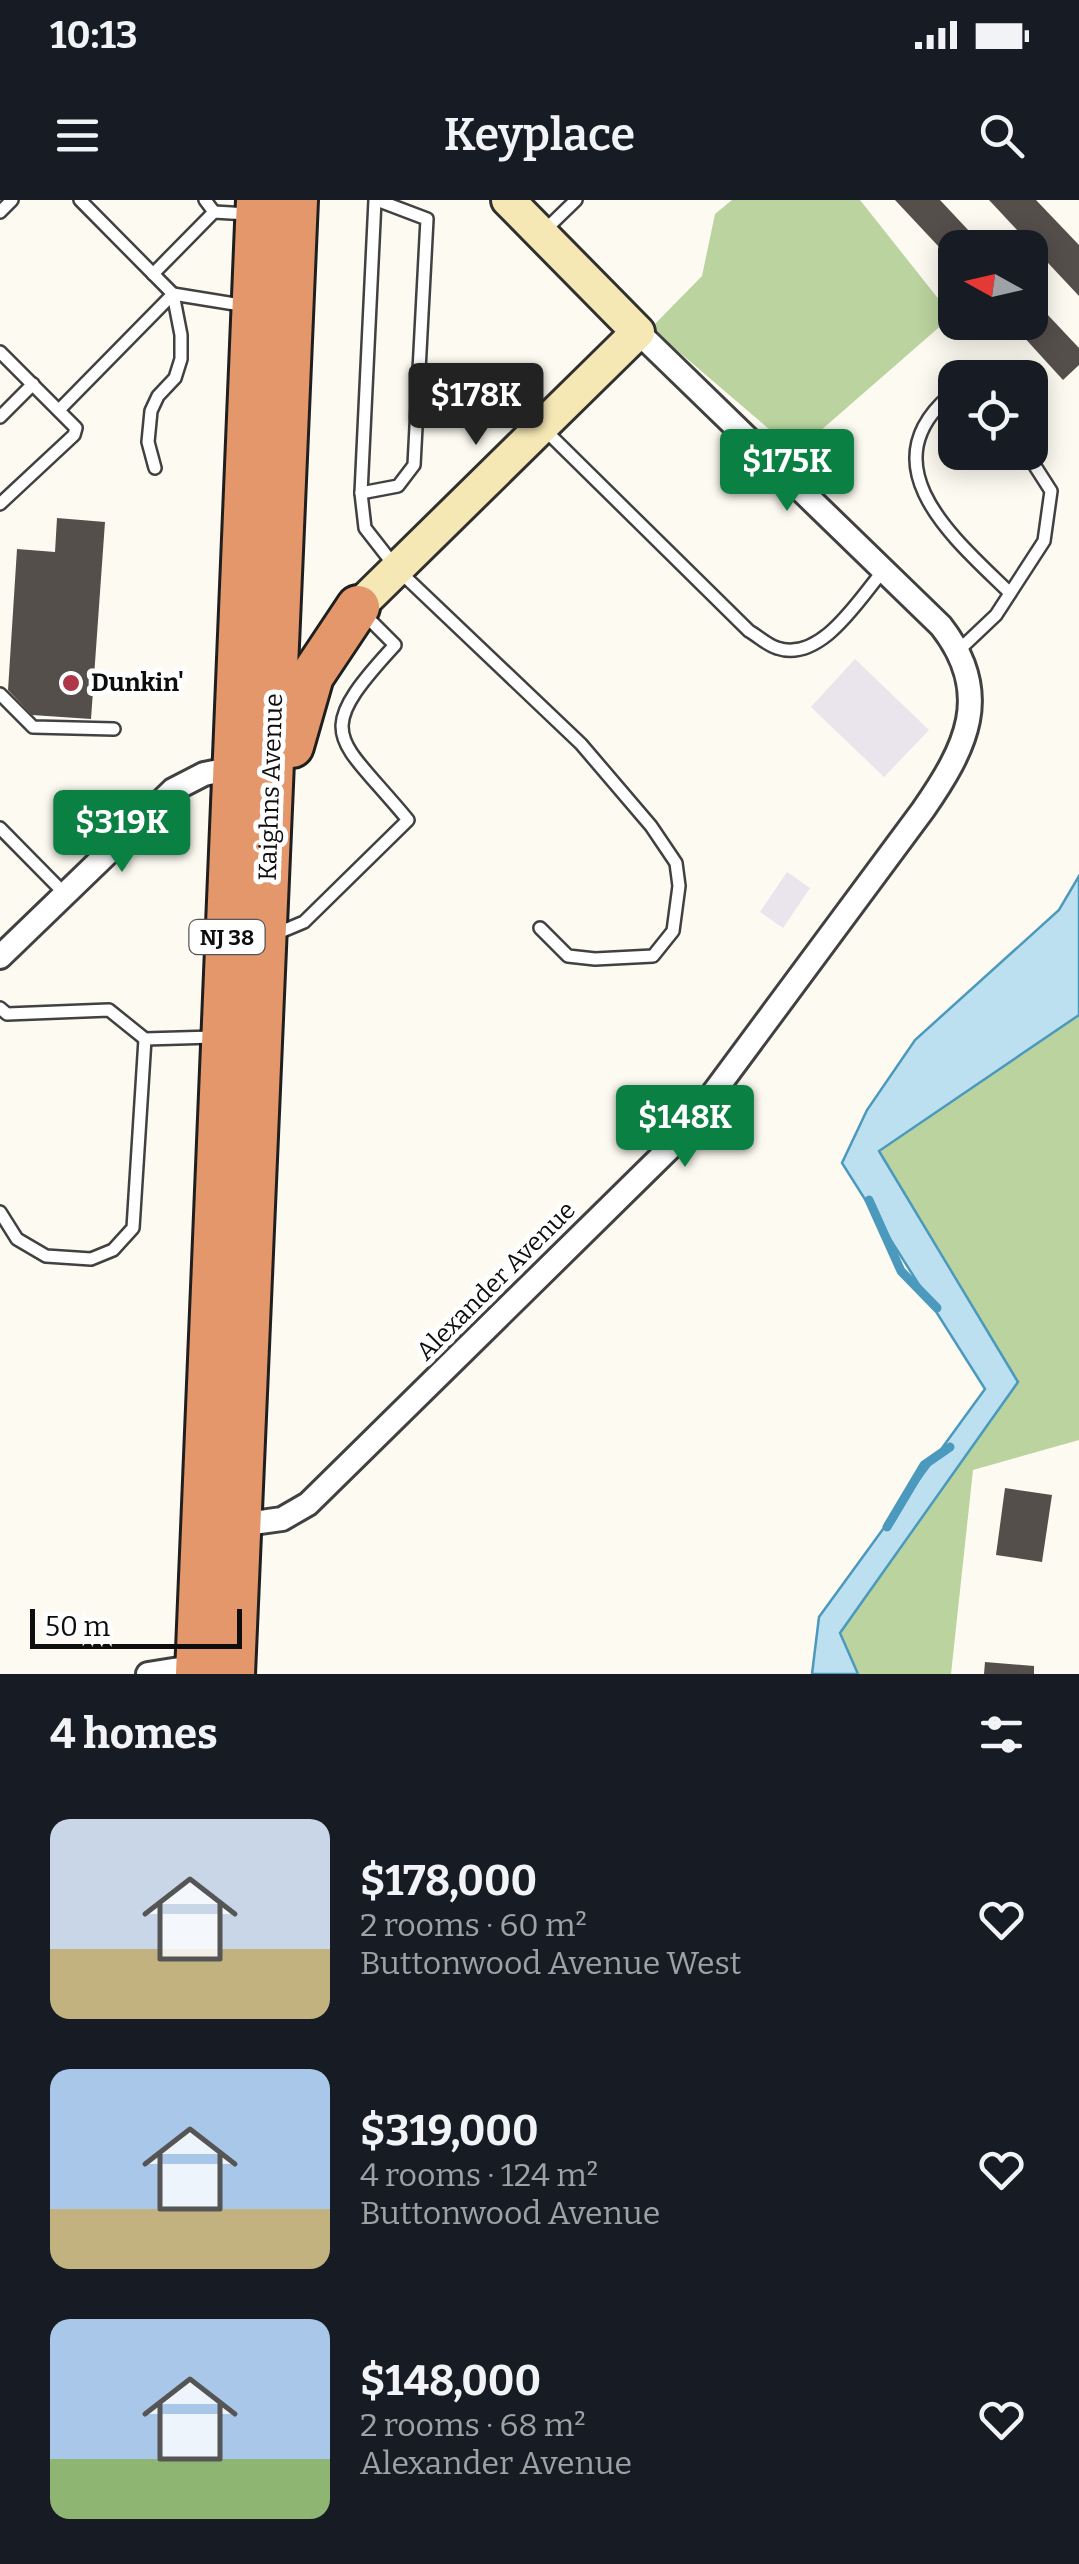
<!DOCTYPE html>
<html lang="en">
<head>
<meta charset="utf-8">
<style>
  :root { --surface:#171b24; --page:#242831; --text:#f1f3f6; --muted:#9ea1a6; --accent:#0b8043 }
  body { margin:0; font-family:Bitter,serif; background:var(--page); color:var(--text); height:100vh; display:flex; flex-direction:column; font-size:38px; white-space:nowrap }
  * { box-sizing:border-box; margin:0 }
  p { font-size:32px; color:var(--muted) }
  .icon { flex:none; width:55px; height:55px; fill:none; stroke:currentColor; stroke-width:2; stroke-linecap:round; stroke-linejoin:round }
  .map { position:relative; height:1474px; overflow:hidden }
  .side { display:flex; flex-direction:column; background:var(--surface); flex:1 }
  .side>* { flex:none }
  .needle { width:65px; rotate:278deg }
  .fabs { position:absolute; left:938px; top:30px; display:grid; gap:20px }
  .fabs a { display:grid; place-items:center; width:110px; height:110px; border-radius:20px; background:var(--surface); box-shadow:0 5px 25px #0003; font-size:50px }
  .scale { position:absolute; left:30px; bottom:25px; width:212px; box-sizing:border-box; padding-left:10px; border:5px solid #0e0e0e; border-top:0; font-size:28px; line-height:35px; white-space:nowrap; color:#0e0e0e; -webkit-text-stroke:8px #fff; paint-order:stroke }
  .price { position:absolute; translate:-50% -85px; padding:0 22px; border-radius:10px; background:var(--accent); color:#fff; font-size:32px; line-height:65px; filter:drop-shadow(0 2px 5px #0008) }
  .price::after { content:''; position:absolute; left:50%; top:60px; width:30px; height:22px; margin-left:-15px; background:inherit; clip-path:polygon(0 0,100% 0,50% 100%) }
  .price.selected { background:#222; color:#fff }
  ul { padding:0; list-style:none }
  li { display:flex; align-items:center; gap:30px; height:250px; padding:0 50px }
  li span { display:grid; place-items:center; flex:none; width:280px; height:200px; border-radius:20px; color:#555 }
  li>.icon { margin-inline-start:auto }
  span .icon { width:120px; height:120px; fill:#fffc; stroke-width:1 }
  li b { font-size:42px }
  h2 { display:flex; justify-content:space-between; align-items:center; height:120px; padding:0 50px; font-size:42px }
  .status { display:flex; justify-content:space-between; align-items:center; height:70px; padding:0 50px; background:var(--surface); direction:ltr }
  .status svg { height:28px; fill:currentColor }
  header { display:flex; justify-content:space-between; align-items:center; height:130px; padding:0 50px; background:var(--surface); font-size:45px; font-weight:600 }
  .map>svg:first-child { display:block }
</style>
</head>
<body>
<div class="status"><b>10:13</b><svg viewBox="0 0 49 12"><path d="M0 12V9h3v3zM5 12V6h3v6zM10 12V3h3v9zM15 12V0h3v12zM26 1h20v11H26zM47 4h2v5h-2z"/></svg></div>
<header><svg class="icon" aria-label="menu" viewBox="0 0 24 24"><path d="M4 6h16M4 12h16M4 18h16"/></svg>Keyplace<svg class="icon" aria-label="search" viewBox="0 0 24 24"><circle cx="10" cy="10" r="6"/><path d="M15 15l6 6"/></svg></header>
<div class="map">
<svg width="1079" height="1474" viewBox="0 0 1079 1474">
  <rect width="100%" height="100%" fill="#fdfaf1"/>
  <g fill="#eae4ec">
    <path d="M855,459L929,530L884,577L811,507Z"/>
    <path d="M787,672L810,688L783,728L760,712Z"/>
  </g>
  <g fill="#bbd39f">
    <path d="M732,0H860L952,116L796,252L651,128L702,76L715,14Z"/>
    <path d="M1079,815V1240L973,1270L951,1474H858L839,1433L1018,1182L879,951Z"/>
  </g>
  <path fill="#bce0ef" stroke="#4b99bd" stroke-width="2.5" d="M1079,676V815L879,951L1018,1182L840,1433L858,1474H812L819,1417L985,1189L842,963L867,910L915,840L1059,710Z"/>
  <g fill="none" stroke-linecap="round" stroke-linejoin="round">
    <g stroke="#4b99bd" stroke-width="9">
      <path d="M869,1000L901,1071L937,1108"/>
      <path d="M887,1327L924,1265L950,1247"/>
    </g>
  </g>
  <g fill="#554f4c">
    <path d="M895,0H940L985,48H955V64Z"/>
    <path d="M989,0H1036L1079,45V96Z"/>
    <path d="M1030,96L1079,148V165L1063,180L1010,122H1030Z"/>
    <path d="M57,318L105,322L91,519L32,515L8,490L17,349L55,352Z"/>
    <path d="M1005,1288L1052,1295L1042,1362L996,1355Z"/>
    <path d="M985,1462L1034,1466V1474H984Z"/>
  </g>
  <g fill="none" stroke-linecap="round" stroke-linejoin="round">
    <defs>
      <g id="lane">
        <path d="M80,0L173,94L181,135V159L175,178L158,196L151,211L148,242L155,268"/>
        <path d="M205,0L214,12"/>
        <path d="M375,0L361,293L365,328L397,369L581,544L651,626L676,663L679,686L673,731L653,756L595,759L568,756L540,728"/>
        <path d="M0,12L12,0"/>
        <path d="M544,31L576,0"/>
        <path d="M153,74L214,12L248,14"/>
        <path d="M0,152L76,228L74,235L0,304"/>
        <path d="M955,197L949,196C867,268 957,341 1010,393"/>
        <path d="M60,209L173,94L247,106"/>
        <path d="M0,217L33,184"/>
        <path d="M545,230L749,431C758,436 767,445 777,448C821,463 859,399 883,371"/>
        <path d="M361,293L398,286L414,265L427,19L377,0"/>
        <path d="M958,451L996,415L1044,341L1051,291L1026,252"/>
        <path d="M0,494L33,527L114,529"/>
        <path d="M0,628L65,694"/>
        <path d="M273,735L304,722L408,620C337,534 310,537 395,445L365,415"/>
        <path d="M0,808L7,814L109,810L145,839L213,837"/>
        <path d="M0,1012L17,1039L46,1056L91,1059L113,1050L133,1028L145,839"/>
      </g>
      <g id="street">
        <path d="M0,757L173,590L204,574L234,568"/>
        <path d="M239,1325L282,1319L308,1304L680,938L923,610C966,548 994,494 941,426L638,132"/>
        <path d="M148,1474L198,1466"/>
      </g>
      <path id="secondary" d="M358,407L638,132L508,0"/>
      <g id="highway">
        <path d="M292,546L312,476L358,407"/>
        <path d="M197,1474L258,0"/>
        <path d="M233,1474L296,0"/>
      </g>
    </defs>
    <use href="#lane" stroke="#414141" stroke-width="16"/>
    <use href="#street" stroke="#414141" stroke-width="28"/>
    <use href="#secondary" stroke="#303030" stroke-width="38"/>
    <use href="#highway" stroke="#1f1f1f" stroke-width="48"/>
    <use href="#lane" stroke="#fff" stroke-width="11"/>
    <use href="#street" stroke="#fff" stroke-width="22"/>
    <use href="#secondary" stroke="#f5e8b4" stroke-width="32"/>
    <use href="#highway" stroke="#e3976a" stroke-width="42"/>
  </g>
  <circle fill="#ad3747" stroke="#fff" stroke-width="4" cx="71" cy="483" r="10"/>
  <g text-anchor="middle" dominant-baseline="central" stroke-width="10" stroke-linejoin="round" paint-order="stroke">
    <rect fill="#fff" stroke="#565656" stroke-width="2.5" x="189.5" y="720" width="75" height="34" rx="8"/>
    <g font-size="22" font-weight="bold" fill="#0e0e0e">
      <text x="227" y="737">NJ 38</text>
    </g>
    <g font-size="25" font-weight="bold" fill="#0e0e0e" stroke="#fff" text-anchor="start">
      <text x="91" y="483">Dunkin'</text>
    </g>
    <g font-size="25" fill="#0e0e0e" stroke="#fff">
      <text transform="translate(271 587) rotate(-88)">Kaighns Avenue</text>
      <text transform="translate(496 1081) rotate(-45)">Alexander Avenue</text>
    </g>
  </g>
</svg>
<div class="fabs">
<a><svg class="needle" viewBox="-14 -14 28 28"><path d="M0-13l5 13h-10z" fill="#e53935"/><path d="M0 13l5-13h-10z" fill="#9ea1a6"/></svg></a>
<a><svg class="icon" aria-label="locate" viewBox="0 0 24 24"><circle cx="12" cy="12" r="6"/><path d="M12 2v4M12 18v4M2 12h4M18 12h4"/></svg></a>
</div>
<div class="scale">50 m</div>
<b class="price selected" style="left:476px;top:248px">$178K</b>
<b class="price" style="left:787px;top:314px">$175K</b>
<b class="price" style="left:122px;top:675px">$319K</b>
<b class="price" style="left:685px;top:970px">$148K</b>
</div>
<section class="side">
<h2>4 homes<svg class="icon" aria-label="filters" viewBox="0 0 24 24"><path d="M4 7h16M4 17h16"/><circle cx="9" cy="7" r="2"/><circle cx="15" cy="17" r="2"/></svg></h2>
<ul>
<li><span style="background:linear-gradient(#c9d6e8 65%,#c2b280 0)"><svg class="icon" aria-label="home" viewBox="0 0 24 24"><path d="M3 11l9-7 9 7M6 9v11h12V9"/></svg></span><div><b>$178,000</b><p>2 rooms · 60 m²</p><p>Buttonwood Avenue West</p></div><svg class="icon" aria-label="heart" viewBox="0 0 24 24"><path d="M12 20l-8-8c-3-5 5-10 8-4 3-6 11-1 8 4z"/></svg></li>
<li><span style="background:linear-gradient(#a9c7e8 70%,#c2b280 0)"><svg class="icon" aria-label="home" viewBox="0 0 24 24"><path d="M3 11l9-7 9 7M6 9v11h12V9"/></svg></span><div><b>$319,000</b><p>4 rooms · 124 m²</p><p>Buttonwood Avenue</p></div><svg class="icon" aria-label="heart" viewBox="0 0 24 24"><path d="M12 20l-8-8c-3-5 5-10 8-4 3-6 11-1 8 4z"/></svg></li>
<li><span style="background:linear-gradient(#a9c7e8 70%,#8fb573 0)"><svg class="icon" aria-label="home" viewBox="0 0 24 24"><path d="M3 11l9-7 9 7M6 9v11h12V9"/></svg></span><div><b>$148,000</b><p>2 rooms · 68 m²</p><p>Alexander Avenue</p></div><svg class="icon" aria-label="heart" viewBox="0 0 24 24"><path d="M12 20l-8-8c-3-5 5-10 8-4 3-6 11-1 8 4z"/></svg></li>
</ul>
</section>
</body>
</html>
